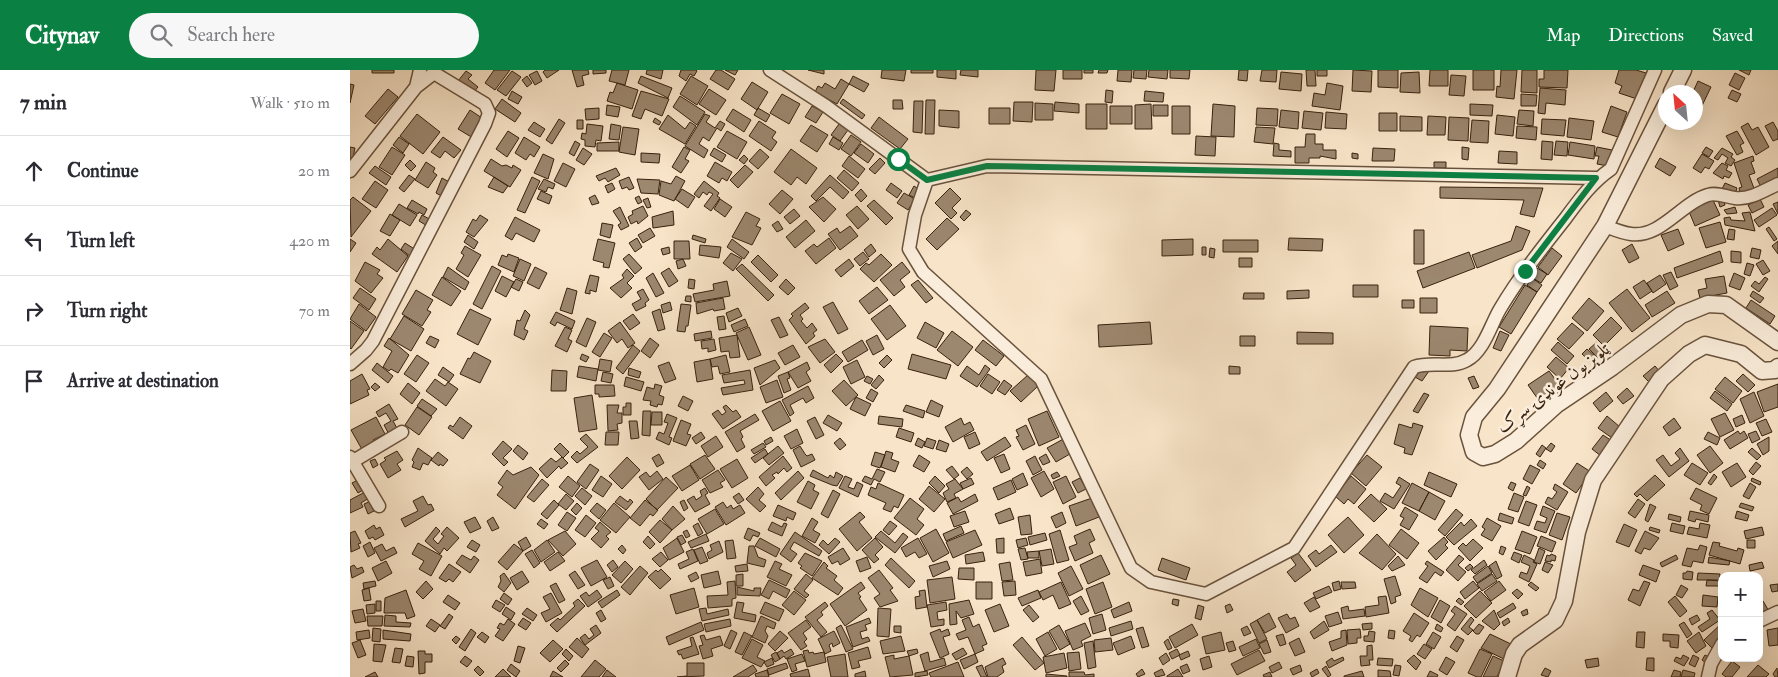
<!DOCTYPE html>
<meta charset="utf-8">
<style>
body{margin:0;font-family:"IM FELL Double Pica",Amiri,serif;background:#f7f7f7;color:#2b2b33}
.controls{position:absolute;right:15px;bottom:15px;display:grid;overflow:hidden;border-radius:10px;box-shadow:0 5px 20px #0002}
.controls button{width:45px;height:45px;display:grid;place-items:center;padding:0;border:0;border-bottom:1px solid #e1e1e2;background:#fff;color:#2b2b33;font:25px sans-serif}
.compass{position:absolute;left:1308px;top:15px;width:45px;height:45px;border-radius:50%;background:#fff;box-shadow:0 5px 20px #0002;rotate:333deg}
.stop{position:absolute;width:15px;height:15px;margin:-11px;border:4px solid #0b8043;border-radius:50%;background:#fff}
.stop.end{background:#0b8043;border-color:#fff;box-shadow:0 1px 5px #0008}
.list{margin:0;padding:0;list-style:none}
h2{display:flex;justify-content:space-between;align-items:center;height:65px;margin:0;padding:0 20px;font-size:21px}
h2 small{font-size:16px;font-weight:400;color:#7c7c81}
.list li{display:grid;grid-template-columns:32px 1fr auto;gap:15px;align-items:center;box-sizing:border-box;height:70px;padding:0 20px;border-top:1px solid #e1e1e2}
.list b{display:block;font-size:19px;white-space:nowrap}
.list em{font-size:16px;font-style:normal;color:#7c7c81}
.icon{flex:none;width:28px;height:28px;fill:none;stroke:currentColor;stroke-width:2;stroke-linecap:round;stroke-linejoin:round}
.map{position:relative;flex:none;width:1428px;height:607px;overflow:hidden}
header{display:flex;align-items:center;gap:30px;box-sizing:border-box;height:70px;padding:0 25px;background:#0b8043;color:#fff}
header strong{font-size:24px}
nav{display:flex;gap:28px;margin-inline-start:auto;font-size:18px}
.search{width:350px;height:45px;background:#f7f7f7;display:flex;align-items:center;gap:12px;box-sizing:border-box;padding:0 18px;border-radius:28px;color:#7c7c81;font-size:19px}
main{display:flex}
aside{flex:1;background:#fff}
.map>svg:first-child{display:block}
.building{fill:#9c876f;stroke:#39220e}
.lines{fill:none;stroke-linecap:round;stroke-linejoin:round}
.minor-casing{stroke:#69523c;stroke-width:15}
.tertiary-casing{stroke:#69523c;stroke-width:19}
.minor{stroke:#faeddb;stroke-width:12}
.tertiary{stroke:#faeddb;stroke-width:16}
.route{stroke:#0b8043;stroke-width:6}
.labels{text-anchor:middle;stroke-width:5;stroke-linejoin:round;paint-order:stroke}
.street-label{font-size:19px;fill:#39220e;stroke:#faeddb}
</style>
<header>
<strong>Citynav</strong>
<div class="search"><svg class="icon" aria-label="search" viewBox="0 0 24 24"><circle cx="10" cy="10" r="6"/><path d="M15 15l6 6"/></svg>Search here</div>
<nav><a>Map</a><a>Directions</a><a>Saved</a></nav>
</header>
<main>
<aside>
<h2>7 min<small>Walk · 510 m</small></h2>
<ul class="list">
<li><svg class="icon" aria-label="ahead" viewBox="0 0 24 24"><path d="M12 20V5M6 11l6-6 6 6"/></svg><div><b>Continue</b></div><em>20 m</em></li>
<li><svg class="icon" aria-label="left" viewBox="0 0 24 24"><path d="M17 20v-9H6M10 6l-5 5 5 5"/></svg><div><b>Turn left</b></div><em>420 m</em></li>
<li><svg class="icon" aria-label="right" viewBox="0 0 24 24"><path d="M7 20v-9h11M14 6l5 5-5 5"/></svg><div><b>Turn right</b></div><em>70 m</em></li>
<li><svg class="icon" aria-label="arrive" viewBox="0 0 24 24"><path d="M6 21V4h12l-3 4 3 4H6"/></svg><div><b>Arrive at destination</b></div></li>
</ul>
</aside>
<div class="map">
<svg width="1428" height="607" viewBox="0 0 1428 607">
<rect width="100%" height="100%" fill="#f8e4c8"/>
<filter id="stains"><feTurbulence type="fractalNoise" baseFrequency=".004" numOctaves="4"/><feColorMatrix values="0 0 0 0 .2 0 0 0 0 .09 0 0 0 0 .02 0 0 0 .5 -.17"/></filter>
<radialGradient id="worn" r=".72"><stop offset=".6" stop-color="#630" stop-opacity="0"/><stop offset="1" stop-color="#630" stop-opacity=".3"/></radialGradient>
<path class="building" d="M22 0H44V3H22Z
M144 0H160L145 20 135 13Z
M195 0H209L197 8 193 2Z
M222 0H238L239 4 232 6 234 15 227 17Z
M243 0H256V3L243 4Z
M262 0H279L275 15 259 11Z
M297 0H313L311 9 296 4Z
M331 0H346L347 1 344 6 340 4 336 11 329 6Z
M366 0H371L385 9 378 20 360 9Z
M375 0H388L385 5Z
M458 0H474V4Z
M532 0H556L554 11 531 8Z
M561 0H583V3H561Z
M587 0H606V9L587 7Z
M611 0H628V7L610 5Z
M686 0H706L704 21 685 20Z
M713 0H732V9H713Z
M734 0H743V3H734Z
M749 0H758L757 3H748Z
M768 0H782L781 12 767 11Z
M784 0H797L796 9 783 8Z
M799 0H818L817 9 798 7Z
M820 0H840L839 9 820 8Z
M889 0H898L897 11 888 10Z
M912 0H927L926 12 910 11Z
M956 0H965L966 16H957Z
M967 0H977V6H967Z
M1003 0 1022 1 1021 22 1002 21Z
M1028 0H1048V18L1028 17Z
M1080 0H1098V16H1079Z
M1123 0H1144V20H1123Z
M1151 0H1167L1164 29 1146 27 1147 16 1150 17Z
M1172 0H1187V23L1171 22Z
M1194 0H1218L1217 18 1189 17V9H1194Z
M1269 0H1286L1296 3 1287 29 1269 23 1272 16 1265 13Z
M1389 0H1401L1399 5Z
M116 1 122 5 118 9 128 17 123 23 108 11Z
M162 1 171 7 156 26 147 20Z
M187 1 192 11 185 15 179 5Z
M931 2 952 4 951 21 929 19Z
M1069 2 1070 23 1050 22 1051 3Z
M1385 3 1395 8 1389 20 1379 15Z
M1101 5 1116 6 1114 26 1099 25Z
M177 6 182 13 177 17 172 10Z
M291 6 322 18 318 28 288 13Z
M341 6 358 16 347 35 330 24Z
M503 6 519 14 514 22 499 14Z
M491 9 499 14 487 34 465 22 468 16 472 18 475 13 485 19Z
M1348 11 1361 17 1349 42 1346 41V22H1343Z
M402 12 418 22 407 40 391 29Z
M267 13 288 20 282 39 257 31 260 22 263 23Z
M977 13 993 16 990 40 962 36 964 23 975 25Z
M0 14 4 15 0 33Z
M1190 18 1216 20 1215 35 1196 33 1195 44 1188 43Z
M38 19 48 27 25 54 15 46Z
M359 19 376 30 366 45 349 34Z
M756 20 763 21 762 33 755 32Z
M1382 20 1391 24 1387 32 1378 28Z
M162 21 172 27 168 34 158 29Z
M291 21 319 29 312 46 295 39 291 49 282 46Z
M795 21 814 23 813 32 794 31Z
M432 24 450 34 439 54 420 43Z
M1171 24 1187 25 1186 36H1171Z
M330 26 355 42 347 55 323 37Z
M152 29 171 43 165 52 145 39Z
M493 29 515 45 512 49 490 33Z
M543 30H552L553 39H543Z
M576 30H585L584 64H575Z
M564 31H573L572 63 563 62Z
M664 32H683L682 52 663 51Z
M705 32 729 34V43L704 41Z
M685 33 703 34V50H685Z
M736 34H757V59H736Z
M801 34 802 59H785V35Z
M863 34 885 36 884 67 861 66Z
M1120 34 1143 35 1142 46 1120 45Z
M257 35 270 37 268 47 256 45Z
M803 35H818V46H803Z
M462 36 473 42 466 53 455 47Z
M760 36H782V54H760Z
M822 36H840V64H822Z
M1261 36 1277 42 1268 67 1252 62Z
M249 38V49L236 50 235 39Z
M408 38 420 45 416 52 404 45Z
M639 38H660V54H639Z
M907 38 928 39 927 56 906 55Z
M383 39 401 50 394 62 376 50Z
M120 40 132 48 127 55 130 57 123 68 108 59Z
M589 40 609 41V58L589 56Z
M931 40 949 42 948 59 929 57Z
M1169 40 1184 41 1183 56 1167 54Z
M954 41 973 43 971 60 952 58Z
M976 42 997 44 996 59 975 58Z
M1029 43H1047V61H1029Z
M67 44 90 62 73 84 50 66Z
M355 44 360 46 356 52 365 58 370 51 375 54 371 61 367 58 359 71 353 67 349 74 358 80 354 88 335 76Z
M318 45 335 59 340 52 346 56 335 74 309 59Z
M1147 45 1165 47 1163 66 1145 64Z
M1050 46 1072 47V61H1050Z
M1078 46 1096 47 1095 65H1077Z
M529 47 558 69 550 79 521 58Z
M1099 47 1119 48 1118 71 1098 70Z
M305 48 311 52 309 55 303 52Z
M1219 48 1244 51 1241 70 1217 67Z
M209 49 215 53 202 74 196 70Z
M1192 49 1216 50 1214 66 1191 64Z
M227 50H233V59H227Z
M1122 50 1139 51 1138 73 1120 72Z
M409 51 426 62 422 68 427 72 421 81 399 66Z
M184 52 195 59 190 67 178 60Z
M1423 52 1428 61V69L1423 71 1415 56Z
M1398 53 1402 60 1408 57 1419 77 1406 85 1391 57Z
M237 54 253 56 251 71 246 70 245 77 235 76V70L231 69 232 63 236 64Z
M261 54 271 56 269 70 259 69Z
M489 54 498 60 490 71 481 65Z
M461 55 478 65 467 82 450 71Z
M1167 56 1187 57 1186 70 1166 68Z
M273 57 289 59 285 85 269 82Z
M906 57 925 58 923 74 904 72Z
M158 61 169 68 157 87 146 79Z
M377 61 397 72 387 89 367 77Z
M1387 61 1394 73 1390 75 1393 82 1387 85 1376 66Z
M956 64H965V74H973V80H986V89L970 86V88H959V93H945V77H955Z
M501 65 511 72 501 86 491 79Z
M846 66 866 67 865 86 845 85Z
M49 67 59 74 53 83 43 75Z
M93 67 111 80 104 88 95 81 90 88 81 82Z
M174 67 190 77 184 87 180 84 176 90 165 83Z
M483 67 493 73 489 80 479 74Z
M225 71 230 74 224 86 219 83Z
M1192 71 1203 72 1202 90 1191 89Z
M1206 71 1218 72 1217 86 1204 85Z
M269 72V81H247V73Z
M1220 72 1245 76 1244 89 1218 85Z
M924 73 929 74V80L941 81V87L923 86Z
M511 74 524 84 518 93 504 83Z
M0 77 5 78 2 92 0 91Z
M42 77 55 85 42 105 29 97Z
M334 77 340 80 335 89 339 91 331 103 322 97Z
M1112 77 1119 78 1118 90 1112 89Z
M1247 77 1262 80 1258 96 1247 94 1249 86H1245Z
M1356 77 1363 81 1359 87 1352 83Z
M233 78 242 84 234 95 226 90Z
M364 78 376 85 372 92 360 85Z
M1023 78 1045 79 1044 91H1022Z
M1372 78 1383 84 1381 87 1385 90 1381 96 1375 93 1378 88 1372 84 1368 90 1364 88Z
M410 79 419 87 408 99 399 91Z
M441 79 467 98 456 114 447 107 441 115 424 102Z
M1149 81 1167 82V94L1148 93Z
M291 83 310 84 309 93 291 92Z
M1002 83 1008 84V89L1002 88Z
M193 84 204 89 198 109 184 103Z
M1352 84 1364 91 1359 99 1355 97 1351 103 1343 98Z
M394 85 398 89 394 94 389 90Z
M499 86 515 99 508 108 492 96Z
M1403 86 1404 91 1401 92 1405 103 1399 105 1405 121 1391 126 1389 118 1392 117 1384 93Z
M530 88 535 93 525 104 519 99Z
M1310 88 1326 97 1320 106 1305 97Z
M141 89 152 96 156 95 162 98 163 95 171 100 160 117 134 101Z
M60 90 66 96 61 101 55 95Z
M76 92 85 98 83 102 87 105 78 118 65 110Z
M365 92 382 102 377 111 372 108 369 113 357 106Z
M1084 92H1096V98H1084Z
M213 93 225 99 216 117 204 111Z
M1372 93 1378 96 1376 100 1382 103 1379 108 1374 106 1373 109 1363 103Z
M395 95 403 102 388 118 380 110Z
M25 96 41 107 36 115 19 103Z
M266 98 270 105 258 112 255 108 249 111 246 106Z
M1428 98V112L1411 117 1407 109Z
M494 100 509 113 502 121 487 108Z
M59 105 65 109 54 122 49 118Z
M480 105 499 122 493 129 480 117 466 131 461 126Z
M326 106 335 111 324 131 309 125 311 111 321 114Z
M144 107 158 116 153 123 138 117Z
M182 107 190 111 175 143 167 140Z
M279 107 284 118 279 120 277 117 272 119 269 111Z
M92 108 103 114 95 128 86 123Z
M194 109 205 114 203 119 198 117 196 122 188 119Z
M287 109 310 110 308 124 291 123Z
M25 111 38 120 26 138 12 129Z
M354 111 369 123 367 126 370 128 361 141 354 136 363 124 359 122 357 125 353 122 349 128 344 124Z
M262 113 265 119 258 123 255 116Z
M541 113 552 121 547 128 536 120Z
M1375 113 1387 118 1385 124 1372 119Z
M564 116 570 120 565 128 559 125Z
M1090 117 1193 118 1184 147 1170 144 1174 130 1090 128Z
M600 118 611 129 602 138 607 143 601 149 585 133Z
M332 119 345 127 338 138 325 129Z
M511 119 517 126 511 132 505 125Z
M432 120 443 129 430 144 419 134Z
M191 121 202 126 199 134 187 129Z
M554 123 565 129 558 140 547 133Z
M245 125 249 133 242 135 239 128Z
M289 126 292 132 288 134 285 128Z
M3 127 21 141 1 167 0 130Z
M473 127 486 139 474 152 459 137Z
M298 128 301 137 297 138 293 130Z
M1362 128 1370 145 1345 156 1338 139Z
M1373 128 1375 135 1370 137 1368 130Z
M370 129 382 137 375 147 364 139Z
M1410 129 1414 137 1402 143 1398 135Z
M62 130 77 139 74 145 69 142 68 144 57 138Z
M524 130 543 148 536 155 517 136Z
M1428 132V144L1423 134Z
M49 134 67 145 60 156 42 145Z
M293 136 298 146 288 154 287 151 281 154 278 147 283 144 282 141Z
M507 136 519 149 508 159 496 145Z
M270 137 279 156 271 160 268 155 271 153 263 141Z
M1385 137 1387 143 1377 144 1374 140Z
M1422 138 1427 145 1409 157 1404 150Z
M444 139 450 146 440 154 434 147Z
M616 140 621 144 614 151 610 147Z
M323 141 324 155 303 158 302 147Z
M396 142 410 149 406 156 411 158 402 175 382 167Z
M1400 142 1405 161 1375 155 1374 148 1380 147 1381 150 1395 151 1392 143Z
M40 144 50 150 40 166 30 161Z
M72 145 83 151 79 157 69 151Z
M130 145 138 150 124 167 116 162 123 149 126 151Z
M165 147 190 160 184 172 166 163 162 170 155 166Z
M597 148 609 159 587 180 576 169Z
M456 150 465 161 445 178 436 167Z
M428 151 433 159 427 162 422 155Z
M1370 152 1376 172 1356 178 1349 158Z
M252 153 263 155 260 168 250 165Z
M500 156 508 166 490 180 478 164 487 158 490 163Z
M1166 156 1180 161 1172 180 1127 198 1122 185 1161 171Z
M1419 157 1427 169 1424 171 1416 159Z
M300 158 305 166 293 173 288 165Z
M1328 159 1334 174 1318 181 1311 165Z
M1379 159 1385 160 1384 170 1377 169Z
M1064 160H1074V194H1064Z
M118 165 128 172 124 179 114 172Z
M343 165 356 169 355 173 342 169Z
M287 168 292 177 285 182 279 173Z
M479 168 486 178 466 194 455 181 464 174 467 177Z
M939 168 973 169 972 181 938 180Z
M0 169 6 173 0 182Z
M38 169 58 186 47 202 22 184 27 177 30 180Z
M248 169 265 173 259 198 253 197 254 193 243 190Z
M382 169 399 182 394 189 377 177Z
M843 169V185L812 186V170Z
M873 170H908V182H873Z
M324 171H339L340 189H324Z
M1428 171V184L1422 176Z
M55 173 66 180 61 187 51 179Z
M521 174 526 181 519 187 514 180Z
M1282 174 1289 188 1279 193 1272 180Z
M350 175 371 177 369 188 349 185Z
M115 176 131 185 118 207 106 199 114 185 111 183Z
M319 177 320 183 313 185 311 179Z
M852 177H856V185H852Z
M860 178 865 179 864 188 859 187Z
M1202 178 1212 186 1198 205 1188 197Z
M1402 178 1411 180 1409 189 1400 187Z
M1370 181 1373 192 1327 208 1324 198Z
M1381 181 1391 182V193L1381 192Z
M513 182 519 189 510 196 504 189Z
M1119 182 1125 198 1073 218 1067 201Z
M381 183 392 189 383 201 373 193Z
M158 184 169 188 164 202 148 195 152 185 157 187Z
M279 184 292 198 285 204 273 189Z
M531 184 542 195 524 212 510 199 516 193 519 195Z
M408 185 428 205 421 212 401 192Z
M889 188H902V197H889Z
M170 189 181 194 174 211 163 206Z
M333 189 336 196 328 199 326 191Z
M499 189 504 196 491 207 485 200Z
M1413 190 1420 201 1413 205 1406 194Z
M15 192 30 200 27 204 33 208 21 223 5 211Z
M552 192 560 202 550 210 555 217 544 226 530 210Z
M1397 193 1404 195 1400 206 1394 204Z
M392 194 424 225 418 231 386 199Z
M142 196 151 201 132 239 123 234Z
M98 197 119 212 115 220 93 207Z
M185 197 197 203 189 219 177 213Z
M319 198 328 211 319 217 311 203Z
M1187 198 1197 204 1191 213 1181 207Z
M277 199 284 206 277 213 282 218 271 228 260 218 274 208 272 205Z
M1321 202 1328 216 1320 220 1313 205Z
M303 203 314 223 306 227 296 208Z
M1384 203 1395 208 1390 220 1379 216Z
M240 205 249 207 246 222 240 220V224L235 223Z
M1310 205 1316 214 1303 223 1297 213Z
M152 206 164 212 156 227 145 221Z
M1374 206 1377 223 1350 228 1348 220 1357 218 1355 209Z
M92 207 111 221 101 236 82 225Z
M1415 207 1418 209 1409 222 1401 216 1405 211 1409 214Z
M1182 208 1192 215 1187 222 1177 215Z
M166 209 173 212 169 221 161 217Z
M339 209 345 210 344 219 338 218Z
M436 209 445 218 438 225 429 217Z
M568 210 583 228 576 233 561 215Z
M1294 210 1302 221 1290 229 1283 217Z
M377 211 380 226 345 232 343 224 364 220 363 214Z
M1003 215H1028V227H1003Z
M1175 215 1187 222 1161 264 1149 257Z
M527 217 538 230 519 244 509 231Z
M10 218 26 229 19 240 3 228Z
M217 218 227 221 222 244 210 240Z
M293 219 299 230 295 233 296 236 286 241 282 234 291 229 287 222Z
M1277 219 1300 248 1282 262 1259 233Z
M66 220 83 230 77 240 81 242 72 256 52 244Z
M959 220V228L937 229V221Z
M1317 221 1325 233 1302 247 1295 235Z
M1403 221 1414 228 1410 233 1400 226Z
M894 223H914V229H893Z
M336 226H341V232L335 231Z
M373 228 375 239 364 241 363 239 347 244 346 233Z
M1070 228H1087V243H1070Z
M1239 228 1254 241 1237 261 1222 248Z
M1052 230H1064V238H1052Z
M1401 230 1425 246 1420 254 1396 238Z
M320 232 322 240 313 243 311 235Z
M483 232 498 259 488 264 473 237Z
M455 233 459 238 450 245 453 249 451 251 457 258 462 253 467 260 463 263 465 266 456 274 439 250 443 246 441 244Z
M9 234 26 247 16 261 0 249Z
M331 234 341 235 338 256H336L335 262 327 261Z
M540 235 556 256 537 270 521 249Z
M388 238 392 246 379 252 376 243Z
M120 239 141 249 128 275 107 264Z
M310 239 315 259 308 261 302 242Z
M175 240 180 245 174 259 178 261 174 270 164 265 167 250 170 251Z
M206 242 225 251 222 259 207 252 205 256 200 253Z
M283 244 290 253 280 260 273 251Z
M54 246 74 259 61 281 40 269Z
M374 246 376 259 369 260 367 247Z
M429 247 438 265 430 268 421 250Z
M1261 247 1272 258 1254 276 1243 265Z
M237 248 246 252 236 277 226 272Z
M395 249 398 256 384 262 381 255Z
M0 251 14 261 1 279 0 278Z
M270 252 285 273 278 278 272 269 267 273 258 261Z
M575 252 594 263 586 278 567 268Z
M800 252 802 274 749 277 748 255Z
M1222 253 1234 263 1219 279 1207 269Z
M1080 256 1118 258 1117 281 1100 280V286L1079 285Z
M215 257 222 260 218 269 222 271 217 282 205 276Z
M399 257 411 285 398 290 386 263Z
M361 261 362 268 345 271 344 264Z
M602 261 623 277 608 296 587 280Z
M1150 261 1159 265 1151 281 1143 278Z
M947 262 983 263V274H947Z
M254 263 262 268 250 287 242 282Z
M387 265 390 287 380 288 379 281 371 282 369 268Z
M527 265 534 279 523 285 516 271Z
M80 266 89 270 85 278 76 273Z
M890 266H905V276H890Z
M39 268 59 285 48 303 41 299 39 301 33 297 42 281 34 276Z
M300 268 309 275 300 288 291 281Z
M364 269 366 280 358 282V278L352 279 351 271Z
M475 269 485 282 470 293 458 277Z
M512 270 518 280 498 292 492 282Z
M633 270 654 286 646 296 625 280Z
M1208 272 1224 286 1217 294 1201 280Z
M1247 272 1257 284 1250 290 1239 279Z
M283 275 290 281 273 304 266 298Z
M443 275 450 287 435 295 428 283Z
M1237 279 1246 287 1241 292 1232 284Z
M124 282 141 291 130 313 110 304 118 288 120 289Z
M232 284 239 287 236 292 230 289Z
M486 284 493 291 481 303 474 295Z
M562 284 601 295 596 309 558 299Z
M67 285 79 293 66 312 54 304Z
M376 285 380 302 370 304 368 296 362 297 360 289Z
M537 285 542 290 534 298 529 293Z
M1206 287 1219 298 1210 309 1197 297Z
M250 289 262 291 260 302 248 300Z
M360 289 363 309 347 312 344 292Z
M425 290 430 298 410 315 404 298Z
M507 290 515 307 501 314 493 297Z
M319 292 326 309 315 313 308 296Z
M457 292 460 299 456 302 461 311 448 318 438 302Z
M27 293 43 306 38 313 22 300Z
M635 295 640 299 627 317 610 306 617 296 629 305Z
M229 296 248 299 246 311 227 307Z
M879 296 890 297V304H879Z
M1072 296 1079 301 1072 311 1065 307Z
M1305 296 1311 303 1300 313 1293 306Z
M93 297 104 305 99 312 88 305Z
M279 298 291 302 289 308 278 305Z
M202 300 217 301 216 321H201Z
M400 300 403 320 373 325 371 318 395 314 394 310 374 313 372 305Z
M1199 301 1211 317 1190 332 1178 315Z
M253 302 263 304 261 313 251 311Z
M438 302 440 308 437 309 441 320 434 323 428 306Z
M12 304 20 319 17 320 19 325 0 334V311Z
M638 304 650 312 642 324 630 316Z
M1393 304 1405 315 1398 322 1386 311Z
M529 305 534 310 526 319 521 315Z
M678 305 688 316 671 332 660 321Z
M517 306 523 309 520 314 514 311Z
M1124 306 1129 317 1123 319 1118 308Z
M276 307 294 312 291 321 274 316Z
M1375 307 1392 321 1383 333 1365 319Z
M85 309 95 316 98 312 108 319 96 336 76 321Z
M427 310 433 327 416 333 410 317Z
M494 310 508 325 496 336 482 321Z
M654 310 662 316 655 325 647 320Z
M25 313 30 317 25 321 21 317Z
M58 313 70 323 62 334 50 324Z
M305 314 312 316 309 325 314 327 312 335 308 334 307 337 300 335 301 331 293 330 297 317 304 319Z
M1428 314V337L1414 342 1407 322Z
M245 315H264L265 326 249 327V324H245Z
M458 316 464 328 456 333 453 328 440 335 444 343 440 346 432 330Z
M1277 318 1284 326 1273 334 1267 327Z
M521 319 528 323 523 332 516 328Z
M1365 321 1382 334 1377 341 1360 328Z
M1256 322 1263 331 1250 342 1243 333Z
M1404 322 1414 346 1400 353 1390 329Z
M1074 323 1079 325 1068 343 1063 341Z
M242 325 247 359 229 362 224 328Z
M333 326 343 331 338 341 328 336Z
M506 327 521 334 515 346 500 339Z
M72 329 87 339 81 346 67 336Z
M581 330 593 336 589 347 576 342Z
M430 331 441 351 423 361 412 341Z
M276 333H281V345H273V337H276Z
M39 334 48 349 43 351 48 360 41 368 34 355 41 351 36 343 29 347 26 342Z
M257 335H269L267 343H272V353L267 354 268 360 258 361Z
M376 335 383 342 386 340 391 347 373 359 362 344 368 340 372 345 376 342 373 337Z
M556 335 575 341 573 348 553 341Z
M67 337 82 347 69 365 55 355Z
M293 341H301L300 366 292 365Z
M697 341 709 367 689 376 678 349Z
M302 342H312V355H301Z
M1375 343 1384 360 1370 367 1361 349Z
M317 344 327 348 319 367 322 368 319 375 306 369 309 362 314 364 318 353 314 352Z
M405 344 409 350 390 361 393 367 391 369 395 377 387 382 375 362Z
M478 345 492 353 487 361 473 353Z
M1392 345 1395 353 1386 357 1383 349Z
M529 346 553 349 552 357 528 354Z
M1257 346 1270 357 1262 368 1248 358Z
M26 347 35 364 23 370 27 376 14 383 1 360Z
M110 347 122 356 113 369 98 358 100 355 103 357Z
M465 347 474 365 466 369 457 351Z
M611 348 614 355 620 352 624 360 603 372 595 357Z
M1324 348 1331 358 1319 366 1313 357Z
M1416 349 1422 362 1412 366 1406 353Z
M331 350 341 354 337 364 341 365 336 376 323 371Z
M279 351H287L289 368 281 369Z
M1063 353 1073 356 1062 385 1054 383 1055 378 1044 374 1049 354 1062 358Z
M676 355 685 374 673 380 666 367 669 366 666 360Z
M549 358 564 363 561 372 546 367Z
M447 359 453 373 441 379 434 366Z
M1388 361 1390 364 1394 361 1398 368 1380 379 1374 370Z
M1406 361 1410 369 1402 373 1398 364Z
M256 362H269L268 375H255Z
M351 362 355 368 346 374 342 368Z
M625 362 630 374 619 379 614 367Z
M1358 362 1370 368 1367 375 1354 369Z
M236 364 248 377 227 393 221 387 227 381 230 384 238 377 230 369Z
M1253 365 1262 371 1251 386 1242 379Z
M366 366 373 377 358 387 351 376Z
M421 367 423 371 416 375 414 371Z
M655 367 661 376 637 391 631 382Z
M717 367 725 381 706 392 697 378Z
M1419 367V381L1413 385 1407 374Z
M490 368 496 375 490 380 484 373Z
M568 368 575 372 572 378 565 375Z
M577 368 586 371 583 379 574 376Z
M589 370 599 374 596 382 586 379Z
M153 371 162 379 153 388 158 392 154 396 142 384Z
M210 373 219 382 213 388 204 379Z
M413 373 416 377 404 384 401 380Z
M1201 373 1205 376 1201 382 1196 379Z
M168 375 178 383 173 390 163 381Z
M1192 375 1196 378 1190 387 1186 384Z
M428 376 434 383 419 395 413 388Z
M450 376 455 384 457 386 462 384 465 390 451 397 443 380Z
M1360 376 1373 393 1360 403 1347 385Z
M68 378 82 388 78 395 73 393 70 400 62 397 64 392 62 390Z
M1330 378 1339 391 1319 407 1306 390 1313 385 1321 396 1330 389 1325 383Z
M1402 378 1411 386 1407 390 1398 382Z
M415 379 418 384 405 393 401 388Z
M47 381 53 390 47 394 51 400 38 408 30 394 36 390 34 388Z
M536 381 543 383 541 389 549 392 545 402 531 397Z
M88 382 98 390 93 396 90 394 89 396 81 390Z
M525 382 535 385 530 398 521 395Z
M309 384 314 393 307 397 302 388Z
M654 384 660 399 651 403 644 388Z
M696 384 700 392 693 395 689 388Z
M355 385 365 399 350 409 340 394Z
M569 385 580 392 574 402 563 396Z
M1017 385 1032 397 1016 416 1001 403Z
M433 386 442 398 437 402 434 398 428 404 427 402 422 405 425 408 416 416 409 407Z
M685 386 692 400 683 405 676 391Z
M212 387 218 393 211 399 209 396 197 408 189 399 201 388 206 392Z
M277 387 290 400 272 419 259 406Z
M25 389 28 395 23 398 20 391Z
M387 389 398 408 382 418 370 399Z
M1190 390 1196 394 1193 399 1187 395Z
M1406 392 1411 396 1403 405 1399 401Z
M1227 393 1241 402 1226 423 1213 414Z
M1342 393 1358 403 1350 415 1334 405Z
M1387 393 1396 407 1381 417 1372 402Z
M240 394 249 400 236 419 227 412Z
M340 395 349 410 332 421 322 406Z
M1180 395 1190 400 1182 414 1173 409Z
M602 396 609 405 604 409 596 400Z
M181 397 189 405 165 439 147 425 153 417 148 413 157 400 163 405Z
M617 397 623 404 617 409 611 402Z
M527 399 535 402 530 412 524 409 521 415 512 411 515 406 522 409Z
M368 400 375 410 370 413 373 417 360 423 352 410Z
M463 400 478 408 480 405 484 408 486 402 493 406 487 416 482 415 460 406Z
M307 401 313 409 299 420 289 407 296 402 300 407Z
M448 401 454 408 431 430 425 423Z
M694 401 704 419 691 427 681 408Z
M707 402 710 406 703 409 701 405Z
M1079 402 1107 414 1101 427 1074 415Z
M673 403 678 415 667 420 662 409Z
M1364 404 1367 407 1361 415 1358 413Z
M1305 405 1315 415 1297 431 1290 424 1287 427 1284 424Z
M218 406 230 416 222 427 209 417Z
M251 406 262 414 253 427 242 420Z
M495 406 502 409 498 417 504 419 507 412 513 415 508 427 489 418Z
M585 406 595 416 589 423 579 413Z
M716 406 726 427 713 434 703 412Z
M1001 406 1016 419 1004 434 998 429 994 434 985 426Z
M316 407 328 418 307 440 296 429Z
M1049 407 1060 414 1044 439 1030 431 1035 423 1043 428 1051 416 1046 413Z
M621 408 624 414 613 419 610 413Z
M730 408 736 419 728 423 722 412Z
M1402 408 1411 412 1410 415 1401 411Z
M192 409 199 415 184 432 177 427Z
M605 409 613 419 604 424 606 428 597 432 593 423 599 419 596 414Z
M8 410 13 420 8 423 2 413Z
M661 410 666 422 648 430 643 418Z
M458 411 465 415 463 420 469 423 461 439 447 432Z
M1161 412 1166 414 1163 421 1158 418Z
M528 413 554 425 548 438 544 436 541 442 533 439 536 433 518 425 521 417 526 419Z
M1062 413 1079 422 1069 441 1052 433Z
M1400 413 1406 417 1399 429 1393 426Z
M1205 414 1218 422 1207 440 1195 433 1198 427 1202 429 1207 422 1203 419Z
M579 416 595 429 584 442 569 429Z
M1177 416 1180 418 1176 426 1173 425Z
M408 417 414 424 409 430 416 436 410 442 396 429Z
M232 418 242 426 235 435 225 426Z
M355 418 358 423 355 425 360 434 345 442 337 430 344 426 346 430 352 426 350 421Z
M1346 418 1367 428 1359 444 1350 440 1352 435 1340 429Z
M483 420 490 424 478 448 471 444Z
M15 422 19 428 11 433 13 437 0 443V430Z
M1079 422 1095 431 1085 450 1069 441Z
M389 423 394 430 388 434 383 427Z
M1164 423 1174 427 1168 442 1158 439Z
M216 424 224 431 216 440 208 434Z
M625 424 628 431 603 444 597 433 608 427 611 432Z
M1021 424 1037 439 1024 452 1008 437Z
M73 426 78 435 81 434 84 440 55 457 51 449 68 441 63 431Z
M270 426 278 432 280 429 283 432 276 440 265 432Z
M560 428 574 439 567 449 574 455 566 465 544 448Z
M742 428 749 447 726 456 719 436Z
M1288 429 1295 434 1285 448 1278 443Z
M204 430 209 435 197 449 191 444Z
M295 430 308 440 303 446 300 444 290 456 280 448Z
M334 430 338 438 334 441 330 432Z
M1176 431 1187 435 1179 456 1168 452Z
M19 432 24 441 18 444 14 434Z
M373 432 377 438 381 435 383 439 390 435 395 443 376 455 365 437Z
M227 433 232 438 226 445 221 440Z
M247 433 256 440 249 449 240 441Z
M264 433 280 447 266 463 250 450Z
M1391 433 1404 437 1402 441 1389 437Z
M1300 434 1306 437 1298 452 1295 450Z
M428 435 446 443 443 450 437 447 436 451 423 446Z
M323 436 335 449 322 460 312 449Z
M1193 436 1205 441 1196 463 1184 459 1187 451 1195 453 1197 448 1190 445Z
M1055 437 1068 445 1059 460 1050 455 1054 448 1050 446Z
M660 438 664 449 649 454 645 444Z
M365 439 374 454 357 464 348 449Z
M1106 439 1113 445 1095 466 1088 460Z
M615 441 619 452 604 457 600 446Z
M1340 441 1359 445 1358 452 1346 449 1345 452 1338 450Z
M1387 441 1399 445 1397 451 1385 448Z
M217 442 226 448 217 461 208 455Z
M510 442 515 447 509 452 522 468 507 481 489 459Z
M712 442 716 453 706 458 701 447Z
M1150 443 1164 448 1162 454 1148 450Z
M1207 443 1220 447 1212 470 1199 465Z
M1319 444 1331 447 1330 452 1318 449Z
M236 445 246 453 235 467 225 460Z
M680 445 682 464 671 465 668 447Z
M125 447 131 458 120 463 114 452Z
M143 447 149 458 142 461 137 451Z
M998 447 1014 465 994 483 978 465Z
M462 448 468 452 463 460 470 464 465 473 452 466Z
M1137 448 1151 456 1142 471 1131 465 1135 459 1132 457Z
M191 449 198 454 194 459 187 454Z
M1121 449 1127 456 1104 475 1096 467 1111 452 1114 456Z
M310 450 322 460 310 473 299 462Z
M540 451 547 456 539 465 533 460Z
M250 452 261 462 256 466 259 469 251 478 241 469 249 461 245 458Z
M422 452 432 457 434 453 437 454 432 466 418 460Z
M348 453 353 463 348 466 343 456Z
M1322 453 1335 456 1333 464 1320 461Z
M1350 453 1360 455 1357 468 1337 464 1339 457 1349 459Z
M1274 454 1287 460 1279 477 1266 472Z
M24 455 26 459 30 457 34 465 25 470 23 467 19 469 15 461Z
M611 456 614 463 596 471 593 464Z
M86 457 90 461 83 469 88 474 94 466 91 464 97 457 109 468 97 481 94 478 90 484 75 471Z
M1300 457 1310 460 1309 463 1299 460Z
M1412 457 1414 465 1396 469 1394 461Z
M398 458 410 463 408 467 403 465 400 471 394 468Z
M586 459 599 483 583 492 570 468Z
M740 459 745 470 739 473 743 483 725 491 719 477 727 474 724 466Z
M1051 459 1069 473 1057 489 1039 475Z
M337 460 340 466 336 468 333 462Z
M625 460 632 475 603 488 596 472Z
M710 460 719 490 707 493 699 464Z
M5 461 11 473 8 474 10 478 1 482 0 463Z
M215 461 226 474 213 486 198 470Z
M531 461 545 473 553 463 558 467 545 483 525 467Z
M1172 461 1187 467 1180 484 1165 479Z
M1295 461 1309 468 1300 480 1294 478 1291 484 1285 481Z
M445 462 472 481 469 486 444 472 440 479 447 484 441 492 430 484Z
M695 463 697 470 680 475 678 467Z
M356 464 359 471 341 478 338 472Z
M1027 464 1046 484 1032 500 1009 483Z
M332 465 336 472 331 475 327 467Z
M298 466 305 474 300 479 293 472Z
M1191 466 1206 472 1202 482 1187 476Z
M176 467 181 476 173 481 168 472Z
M1094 467 1098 472 1095 475 1098 478 1086 490 1078 481Z
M327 468 334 482 319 490 313 478Z
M410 468 430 479 426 487 405 476Z
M485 468 490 472 479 484 469 475 473 470 478 475Z
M525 468 533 477 525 485 529 489 524 493 512 480Z
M568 468 577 484 569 488 565 482 556 487 551 478Z
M654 468V483H647L646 469Z
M676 468 678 475 668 478 666 470Z
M1123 469 1133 478 1120 491 1108 478 1113 473 1116 476Z
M122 470 130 475 126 482 117 477Z
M197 470 205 482 191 492 184 480Z
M383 470 386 488 377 489 375 471Z
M1397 470H1405V478H1397Z
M369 471 373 482 359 489 357 483 362 480 360 475Z
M20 472 25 483 18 487 13 476Z
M1363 472 1370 473 1369 476 1387 481 1388 478 1394 480 1390 494 1359 485Z
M68 473 92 486 81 506 69 499 74 491 62 484Z
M32 474 36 481 44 477 47 483 31 491 24 478Z
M164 474 173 481 157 500 148 492Z
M272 475 276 480 273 484 268 479Z
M981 475 987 482 966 497 958 486 966 480 969 484Z
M1350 475 1357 477 1353 493 1343 491 1341 497 1332 495 1337 478 1348 480Z
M399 476H404L408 487 416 490 414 497 397 493Z
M1151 476 1156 478 1153 485 1149 483Z
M352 477 358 491 350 494 344 480Z
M493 478 500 489 490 495 488 491 482 494 478 487Z
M675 478 678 489 671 490 668 479Z
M1189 478 1195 481 1190 494 1184 492Z
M343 479 348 491 330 499 328 494 339 489 336 482Z
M701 479 704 494 692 496 689 481Z
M182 480 190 493 184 498 175 484Z
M689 481V488H678L677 482Z
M208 482 215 491 200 501 194 492Z
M311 482 318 490 310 497 302 489Z
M633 482 635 491 616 494 615 485Z
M1164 482 1172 485 1169 493 1161 489Z
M455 483 472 491 462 506 450 498 452 496 448 493Z
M948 483 961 500 945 512 937 502 946 495 941 488Z
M1201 484 1206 486 1205 491 1201 490V492L1195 491 1197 485 1200 486Z
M112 485 121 490 124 486 129 490 120 503 106 493Z
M751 485 760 504 738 514 730 495Z
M1109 485 1114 489 1108 495 1116 502 1108 511 1096 500Z
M1174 485 1184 490 1183 492 1187 494 1179 512 1169 507 1171 502 1177 504 1180 496 1171 492Z
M1326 485 1328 489 1312 497 1310 493Z
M1048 486 1055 495 1042 501 1038 496Z
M517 487 521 498 510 502 506 491Z
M1359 487 1380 491 1379 495 1358 493Z
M541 488 565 511 559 518 535 495Z
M812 488 840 498 836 510 808 500Z
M690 489 692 503 676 506 673 492Z
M247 490 257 507 241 516 231 498Z
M263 490 268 497 262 502 257 495Z
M1134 490 1137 495 1125 504 1121 500Z
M36 491 42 503 28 511 22 498Z
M275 491 283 499 271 513 262 505Z
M425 491 432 494 429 499 442 505 436 516 417 507Z
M597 491 600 499 583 507 579 496Z
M1077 491 1094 502 1091 506 1085 502 1077 513 1069 508 1078 496 1075 494Z
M1146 491 1152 506 1147 509 1139 496Z
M474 492 478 496 476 498 487 506 484 510 493 518 488 525 462 508Z
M660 492 663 510 652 511 649 494Z
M1195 492 1203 495 1198 503 1192 500Z
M1412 492 1414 498 1400 501 1399 495Z
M99 494 111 502 103 512 99 509 96 512 89 508Z
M397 494 398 501 386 502 385 496Z
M1120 494 1123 497 1118 501 1115 498Z
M4 495 7 499 12 497 14 502 2 508 0 497Z
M1293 495 1310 501 1306 512 1289 505Z
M290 496 298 503 280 525 271 517Z
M721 496 733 519 719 526 708 503Z
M1138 496 1142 503 1127 513 1123 507Z
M609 498H624V510L608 509Z
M311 499 321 509 310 519 298 507 306 500 308 502Z
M529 500 543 518 540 520 548 531 530 537 524 528 530 524 518 508Z
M172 501 179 512 167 520 160 508Z
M225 501 235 515 228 519 219 505Z
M368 501 371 514 354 518 351 505Z
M1337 501 1343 502 1342 510 1333 509V503H1336Z
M346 502 349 508 341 512 338 506Z
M154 503 161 513 154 522 148 517 151 511 150 506Z
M1348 503 1370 504 1369 510H1347Z
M393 504V516H386V505Z
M456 504 463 510 454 521 459 525 456 528 444 519Z
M1142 504 1147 511 1132 521 1127 514Z
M1045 506 1051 525 1045 527 1046 532 1041 534 1034 509Z
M260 507 264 516 258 519 253 510Z
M602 507 605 529 580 533 577 510Z
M419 510 440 520 436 528 423 521 419 529 411 525Z
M1357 510 1372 511V516H1356Z
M25 511 26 516 14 519 13 513Z
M76 511 83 519 73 529 66 522Z
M385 511 386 528 382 529V536L358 538 357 526 378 525 377 512Z
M665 511 666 525 654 526 652 512Z
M989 511 991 519 984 521 982 513Z
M1123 511 1129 518 1115 529 1110 522Z
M1149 511 1156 520 1141 531 1134 522Z
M1294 511 1300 513 1290 536 1278 530 1283 519 1289 521Z
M511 512 515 518 508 523 511 527 509 528 517 540 495 556 480 534Z
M626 512H642V529H626Z
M711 512 721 534 709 539 703 525 693 530 689 522Z
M753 512 762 537 745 544 736 519Z
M991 512H1005L1006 518 992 519Z
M1181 512 1189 518 1186 521 1178 515Z
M206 513 215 530 209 533 200 516Z
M1428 514V521L1422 522 1420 515Z
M1331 515 1338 519 1332 528 1326 525Z
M979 516 982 522 966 529 963 523Z
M387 517 404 521V518H411L410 526 387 525Z
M19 518 21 530 14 531 12 520Z
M344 518 349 537 326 544 320 525Z
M1070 518 1088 528 1078 547 1061 535Z
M1167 519 1173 524 1168 529 1162 523Z
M56 520 65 546 57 549 55 543H34L35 528Z
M247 520 252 527 238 537 230 526 236 522 239 526Z
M267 520 270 525 252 538 248 532Z
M575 520 577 537 566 539 565 527 570 526 569 521Z
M688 520 691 528 672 536 668 528Z
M444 521 456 530 444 545 432 535Z
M1130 521 1142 533 1126 548 1114 536Z
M154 523 162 529 158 535 150 529Z
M201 523 212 543 196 552 191 543 200 539 193 527Z
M98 525 110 533 105 540 93 532Z
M1353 525 1368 527 1367 537 1352 536Z
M731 526 739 541 731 545 723 531Z
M1036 526 1039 543 1016 547 1015 537 1029 535 1028 527Z
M1325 526 1337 541 1330 547 1318 532Z
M964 527 970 537 960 542 954 533Z
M1109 528 1114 532 1111 535 1106 531Z
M228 529 235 536 207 562 200 555 208 548 210 550 225 536 223 533Z
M823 529 829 530 828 536 822 534Z
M146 530 155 535 150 542 142 537Z
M619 530 624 544 611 548 606 541 607 554 600 555 599 534Z
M1090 530 1100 536 1091 553 1081 547Z
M26 531H31V541H26Z
M1413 531 1420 543 1409 549V533Z
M387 532 394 533 392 542 406 545 405 552 384 548Z
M415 532 434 540 429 551 410 543Z
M475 532 478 536 471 542 473 545 467 550 477 562 471 567 455 547Z
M596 532 597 540 587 542 588 550 594 549V555L581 557 577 535Z
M779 532 782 541 764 548 761 540Z
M1163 533 1166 538 1150 548 1147 543Z
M25 534V543L17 544 16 535Z
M650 534 659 556 644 562 635 540Z
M880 534 883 540 877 543 875 536Z
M679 535 689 547 683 552 673 540Z
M848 535 854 537 851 550 845 548Z
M998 536 999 541 1014 539 1015 546 993 549 991 538Z
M1105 536 1117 544 1105 561 1097 555 1105 544 1101 541Z
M156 537 165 543 161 550 152 544Z
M177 538 187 545 183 551 172 544Z
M356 538 357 544 378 539 379 545 352 551 349 539Z
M528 538 541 539 539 567 527 566Z
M13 539 16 551 5 553 2 541Z
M1177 539 1178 544 1173 546 1171 542Z
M251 540 256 549 251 552 246 543Z
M1144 540 1150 554 1144 560 1132 551Z
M1362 540 1370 550 1352 562 1348 557 1360 549 1357 543Z
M988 542 992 553 979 557 975 546Z
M919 543 926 557 915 563 907 550Z
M1064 543 1079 553 1070 567 1067 565 1062 572 1059 570 1061 566 1053 561Z
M99 544 103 547 95 559 90 556Z
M752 544 756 560 743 564 739 548Z
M937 544 940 549 945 547 949 556 936 563 928 548Z
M35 545 46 546V552L61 553 60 557 34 556Z
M1347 545 1350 550 1342 555 1339 549Z
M17 546H33L32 556H18Z
M411 546 426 553 424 559 417 556 415 561 418 566 415 573 402 567Z
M619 547 623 557 629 554 637 574 632 576 634 580 625 584 618 567 609 570 606 564 616 560 612 550Z
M1121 547 1124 550 1119 557 1123 560 1118 565 1111 559Z
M173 548 181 553 176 560 168 555Z
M519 548 521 553 515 555 517 560 510 562 512 569 518 567 520 571 503 577 496 557Z
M1158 548 1160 552 1154 556 1152 552Z
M81 549 90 555 85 562 76 556Z
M158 549 165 554 153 571 145 566 150 559 147 558 150 553 154 555Z
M380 549 381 556 356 562 354 554Z
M456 550 461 557 453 563 457 569 454 572 457 576 451 580 438 563Z
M907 550 917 569 909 573 900 554Z
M781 551 783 559 761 566 759 558Z
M974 551 979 560 964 569 960 562Z
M351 552 354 560 319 575 316 567Z
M1334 552 1342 564 1337 568 1329 555Z
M735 553 741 566 731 571 733 576 723 580 715 561Z
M1022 553V559L1013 560 1012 554Z
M1372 553V570L1362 578 1354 570Z
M842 554 848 565 825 578 819 567Z
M1087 554 1093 558 1091 562 1085 559Z
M1129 554 1134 557 1129 564H1126L1123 561Z
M246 555 251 563 235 575 230 568 235 564 239 569 244 565 240 559Z
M491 555 503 579 496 582 486 558Z
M709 555 720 574 710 580 699 561Z
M544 556H551V563L544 562Z
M897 556 901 563 894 566 891 559Z
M793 557 799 576 792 578 786 559Z
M23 558 31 559 30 572 22 571Z
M1428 558V575L1419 576 1417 560Z
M121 559 126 563 115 581 109 577Z
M590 559 591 562 598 559 600 565 593 567 599 584 590 588 580 563Z
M1010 559 1011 568H1007V573L998 574 997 560Z
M19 560 20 568 7 570 6 562Z
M33 560 61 564 60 571 33 569Z
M381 560 387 563 380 579 374 576Z
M996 560 997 575 982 581 979 572 991 568V561Z
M1039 560 1045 561 1044 569 1038 568Z
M430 561 438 568 425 581 418 574Z
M484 561 490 573 483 577 482 573 479 575 481 581 475 584 468 569Z
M1019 561 1025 562 1024 572 1014 571V566H1018Z
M132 562 139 567 135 573 127 567Z
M394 562 402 566 392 585 385 582Z
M698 562 707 579 695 586 686 569Z
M871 562 875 580 856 584 852 567Z
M1083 562 1091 567 1084 579 1076 574Z
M1287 562H1295L1294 578 1286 577Z
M1349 562 1356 576 1346 583 1337 571Z
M933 564 936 574 930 576 926 566Z
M1140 564 1163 575 1156 590 1131 578Z
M1313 564 1329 565 1328 578 1320 577V571H1313Z
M354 565 356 570 370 566 373 575 361 579 363 586 353 589 349 576 353 575 350 566Z
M106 566 110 569 106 574 102 570Z
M551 566 555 581 533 584 530 571Z
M781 566 785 578 768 585 763 573Z
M1107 566 1114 570 1107 582 1100 577Z
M343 567 349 584 333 589 331 584 329 585 327 581 342 576 340 568Z
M672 567 694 593 685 600 663 575Z
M227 568 239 579 232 588 219 577Z
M761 568 763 580 745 582 744 570Z
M949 568 955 582 945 586 939 573Z
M402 569 413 575 407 587 415 591 411 597 392 588Z
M818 569 822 578 818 580 814 572Z
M906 569 910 578 893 586 889 577Z
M10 570 16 585 8 588 2 573Z
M203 570 213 579 200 592 190 583Z
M917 570 921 582 914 584 909 574Z
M743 571 746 597 738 599 734 573Z
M883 571 886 580 879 582 876 573Z
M24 574 36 575 32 592 23 591Z
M1074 574 1082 579 1075 589 1067 584Z
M1022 575 1023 590H1019L1020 595 1011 596 1010 586H1017V576Z
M168 576 175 578 170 593 164 591Z
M518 577 521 588 508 591 510 597 502 599 498 583Z
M45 578 53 579 50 593 42 592Z
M613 578 617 584 606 590 602 584Z
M216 579 223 586 219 591 212 584Z
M441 579 444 584 436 589 434 586 430 589 427 583 432 580 434 583Z
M567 579 568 583 559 586 557 581Z
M827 579 830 585 822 589 819 583Z
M1130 579 1142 584 1131 607H1127L1118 603Z
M458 580 459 583 463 582 464 584 474 582 476 592 457 597 453 581Z
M909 580 915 591 887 605 881 594Z
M68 581H75V584H82V592H75V603L69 604Z
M838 581 840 586 831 590 829 585Z
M426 582 430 589 425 592 421 585Z
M578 582 580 592 594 588 596 595 575 601 570 585Z
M729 582 731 599 719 601 717 583Z
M714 583 717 598 696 603 693 587Z
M816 583 820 590 813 595 809 588Z
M452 584 455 591 445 594 447 600 442 602 437 589Z
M495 584 498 607H481L477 587Z
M625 584 628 592 614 599 610 590Z
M544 585V589L559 586 563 605 540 607 535 587Z
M1064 585 1071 592 1066 600 1057 591Z
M1333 585 1339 588 1334 596 1324 591 1326 587 1331 589Z
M1343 585 1349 588 1345 597 1339 594Z
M1355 585 1361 588 1356 598 1354 596 1356 593 1352 590Z
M57 586 64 587 63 597 55 596Z
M115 586 122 591 117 597 110 592Z
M859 586 862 597 853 600 850 589Z
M1143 586 1154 591 1147 607H1133Z
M993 587 994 590 979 598 976 592 982 588 984 591Z
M1096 587 1105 592 1097 605 1089 600Z
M422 588 424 594 417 597 414 592Z
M653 588 656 594 652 596 654 602 647 607H638L635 597Z
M1028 588 1043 589 1042 596 1027 595Z
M1248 588 1249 596 1237 598 1235 590Z
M1297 588H1304V601L1296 600Z
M215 590 219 594 211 602 207 598Z
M245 590 256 599 249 607H231Z
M1382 591 1390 597 1382 607H1376L1372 604Z
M608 592 614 607H581L579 603Z
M929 592 932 598 922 603 919 597Z
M337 593H354V606L327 607 337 606Z
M436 593 438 598 419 605 417 599Z
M161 594 170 601 166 607 157 600Z
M837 594 840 601 833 604 830 597Z
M403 595 407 601 398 607H383Z
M632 595 637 607H631L626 597Z
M950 595 952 601 943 605 940 599Z
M1045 595 1051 596 1049 606 1043 605Z
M1408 595 1419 604 1416 607H1397Z
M128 596 134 602 130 606 124 600Z
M976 596 981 605 978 607 972 599Z
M1195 598 1201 601 1198 607 1191 605Z
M1427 598 1428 607H1425L1423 604Z
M153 599 161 607H145Z
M458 599 460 607H441L440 604Z
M792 599 795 604 788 607 786 604Z
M812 599 815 605 806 607 804 603Z
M828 599 833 607H817V606Z
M967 599 969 603 962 607 960 603Z
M257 600 266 607H252Z
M417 600 419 607H406L405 604Z
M1028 600 1040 601 1041 607H1028Z
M1324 600 1331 602 1330 607H1321Z
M1333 600 1345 603 1344 607H1331Z
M203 601 213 607H200Z
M515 601 516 607H505V604Z
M577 601 578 605 565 607V603Z
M1012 601 1014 607H994V606Z
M1080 601 1088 605 1087 607H1077Z
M25 602 28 607H15Z
M719 602H734L735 605 744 604V607H719Z
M920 602 922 607H914L913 605Z
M696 604 717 606V607H696Z"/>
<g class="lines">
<defs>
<path id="minor" d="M420 0 476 36 577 110 637 96 1246 108
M0 101 66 17 70 0
M577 110 565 145 559 179 573 202 691 309 781 498 801 512 856 524 944 478 1064 297C1081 291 1102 299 1117 290 1134 281 1141 254 1150 239 1169 207 1192 178 1215 149 1229 130 1242 112 1261 99L1305 0
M1255 156C1263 159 1272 163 1281 164 1311 168 1331 133 1358 125 1367 122 1376 127 1385 128 1400 130 1415 120 1428 114
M0 294 16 280 23 271 135 54 139 43 135 34 84 3 66 17
M0 387 29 436
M0 393 52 362
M1409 551 1428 542
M1358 607 1361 594 1372 574"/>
<path id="tertiary" d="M1322 22 1333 0
M1316 35 1255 156 1147 319 1124 347 1119 365 1124 382 1133 387 1145 384 1166 371 1207 334 1262 297 1331 245 1358 234 1376 235 1428 272
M1157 607 1164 584 1170 575 1205 550 1214 531 1227 462 1243 410 1311 309 1339 284 1355 275 1391 284 1412 301 1425 300 1428 297"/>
</defs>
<use href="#minor" class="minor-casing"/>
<use href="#tertiary" class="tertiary-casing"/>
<use href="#minor" class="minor"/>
<use href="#tertiary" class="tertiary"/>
</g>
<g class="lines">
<path class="route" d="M548 89 577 110 637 96 1246 108 1175 201"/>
</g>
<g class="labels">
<g class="street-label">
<text transform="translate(1202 317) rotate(-37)" y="7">ټلوېزيون غونډۍ سړک</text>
</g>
</g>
<rect width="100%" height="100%" filter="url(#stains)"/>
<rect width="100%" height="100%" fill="url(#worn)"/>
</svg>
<div class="controls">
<button>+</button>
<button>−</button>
</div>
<svg class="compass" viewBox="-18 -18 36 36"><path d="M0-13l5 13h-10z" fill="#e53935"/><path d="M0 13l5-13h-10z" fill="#7c7c81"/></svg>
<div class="stop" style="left:548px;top:89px"></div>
<div class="stop end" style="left:1175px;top:201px"></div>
</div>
</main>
